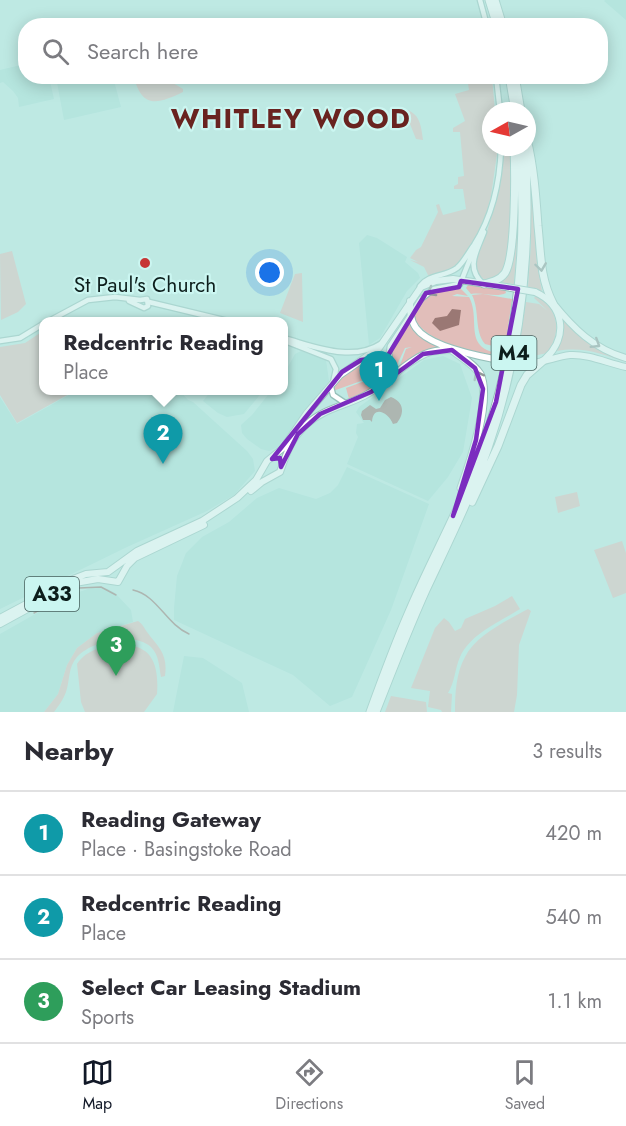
<!DOCTYPE html>
<meta charset="utf-8">
<style>
body{margin:0;font-family:Jost,sans-serif;background:#f7f7f7;color:#2b2b33}
.compass{position:absolute;left:482px;top:102px;width:54px;height:54px;border-radius:50%;background:#fff;box-shadow:0 3px 15px #0003;rotate:262deg}
.you{position:absolute;left:270px;top:273px;width:21px;height:21px;margin:-15px;border:4px solid #fff;border-radius:50%;background:#1a73e8;box-shadow:0 0 0 9px #1a73e833}
.badge{display:grid;place-items:center;width:39px;height:39px;border-radius:50%;background:#111827;color:#fff;font-size:20px;font-weight:700}
.pin{position:absolute;translate:-50% -50px;filter:drop-shadow(0 2px 3px #0008)}
.pin::after{content:'';position:absolute;top:32px;width:21px;height:18px;background:inherit;clip-path:polygon(0 0,100% 0,50% 100%)}
.popup{position:absolute;left:39px;top:317px;width:249px;height:78px;box-sizing:border-box;display:grid;place-content:center;border-radius:12px;background:#fff;filter:drop-shadow(0 2px 4px #0005);font-size:20px;white-space:nowrap;color:#7c7c81}
.popup b{font-size:22px;color:#2b2b33}
.popup::after{content:'';position:absolute;left:50%;top:100%;margin-left:-12px;border:12px solid transparent;border-top-color:#fff}
.list{margin:0;padding:0;list-style:none}
h2{display:flex;justify-content:space-between;align-items:center;height:78px;margin:0;padding:0 24px;font-size:26px}
h2 small{font-size:20px;font-weight:400;color:#7c7c81}
.list li{display:grid;grid-template-columns:39px 1fr auto;gap:18px;align-items:center;box-sizing:border-box;height:84px;padding:0 24px;border-top:2px solid #e1e1e2}
.list b{display:block;font-size:22px;white-space:nowrap}
.list p{margin:0;font-size:20px;white-space:nowrap;color:#7c7c81}
.list em{font-size:20px;font-style:normal;color:#7c7c81}
.icon{flex:none;width:33px;height:33px;fill:none;stroke:currentColor;stroke-width:2;stroke-linecap:round;stroke-linejoin:round}
.map{position:relative;flex:none;width:626px;height:712px;overflow:hidden}
.search{position:absolute;background:#fff;box-shadow:0 3px 15px #0003;left:18px;right:18px;top:18px;height:66px;display:flex;align-items:center;gap:15px;box-sizing:border-box;padding:0 21px;border-radius:24px;color:#7c7c81;font-size:22px}
.sheet{height:330px;background:#fff}
nav{display:flex;justify-content:space-around;align-items:center;box-sizing:border-box;height:84px;border-top:2px solid #e1e1e2;background:#fff;font-size:16px;color:#7c7c81}
nav a{display:grid;justify-items:center;gap:3px}
nav .on{color:#111827}
.map>svg:first-child{display:block}
.built{fill:#abdfd8}
.green{fill:#e1beba}
.water{fill:#9a7874}
.lines{fill:none;stroke-linecap:round;stroke-linejoin:round}
.stream{stroke:#9a7874;stroke-width:1.5}
.secondary-casing{stroke:#96c0ba;stroke-width:7}
.trunk-casing{stroke:#96c0ba;stroke-width:8}
.motorway-casing{stroke:#96c0ba;stroke-width:9}
.secondary{stroke:#fff;stroke-width:4.5}
.trunk{stroke:#fff;stroke-width:6}
.motorway{stroke:#fff;stroke-width:7}
.trunk-bridge-casing{stroke:#96c0ba;stroke-width:8;stroke-linecap:butt}
.trunk-bridge{stroke:#fff;stroke-width:6}
.oneway{stroke:#929a99}
.marked{fill:none;stroke:#7b2cbf;stroke-width:4.5;stroke-linejoin:round}
.poi-dot{fill:#c63736;stroke:#cbf6f1;stroke-width:2}
.labels{text-anchor:middle;stroke-width:4.5;stroke-linejoin:round;paint-order:stroke}
.shield{fill:#cbf6f1;stroke:#465f5c;stroke-width:1.5}
.shield-label{font-size:20px;font-weight:bold;fill:#0d1e1c}
.poi-label{font-size:21px;fill:#0d1e1c;stroke:#cbf6f1}
.district-label{font-size:27px;font-weight:bold;letter-spacing:1.5px;fill:#692320;stroke:#cbf6f1}
</style>
<div class="map">
<svg width="626" height="712" viewBox="0 0 626 712">
<rect width="100%" height="100%" fill="#bee9e3"/>
<path class="built" d="M626 0V20L604 1 605 0Z
M25 64 26 76 49 77 54 99 19 107 18 98 13 91 3 82 0 83V70Z
M56 77H113L121 107 64 120Z
M367 235 377 238 407 257 405 262 418 273 420 278 407 291 380 338 369 345 359 243Z
M301 351 326 360 329 381 278 447 269 451 261 449 247 439 242 433 241 425 252 415 271 391 283 390V376L295 354Z
M443 356 460 364 472 398 463 452 448 477 428 501 347 464 358 437 356 433 357 424 364 423 356 412 359 407 424 360Z
M76 391H180L188 400 193 402 247 451 253 459 255 471 234 495 207 511 127 547 0 609V397L17 424Z
M211 391V390L263 391 244 414 227 417 218 413 203 401Z
M347 467 429 504 391 610 352 697 330 706 293 675 174 620V608L177 576 186 553 202 537 229 522 257 498 279 488 316 499 330 493 338 485Z
M94 587 108 589 115 593 131 610 133 622 97 633 77 648 67 665 58 694 44 712H0V634L67 596Z
M184 656 203 658 242 683 249 712H173Z"/>
<path class="green" d="M134 77C156 76 165 77 183 89V92C158 104 142 109 134 77Z
M467 77H492L495 111H491V147H498L491 196 482 229 465 257 454 268 429 277 424 267 410 260 418 262 410 258 416 250 421 247 438 212 436 205 439 204 443 215 466 209 463 189H454V186L458 184V177L464 176 460 132H453V128L465 121 455 94 469 90Z
M404 109C420 113 421 125 423 140L416 139Z
M503 147H509L510 157 512 151C512 191 517 238 501 275L485 280 477 274 475 263 486 235 500 187Z
M517 180 518 231 514 284 499 282 507 274Z
M531 183 537 263 542 291 528 287 531 243Z
M12 251 26 304 18 312 1 320 0 254Z
M302 273 303 322 280 313 295 274Z
M468 285 505 290 506 293C496 298 483 292 471 294L466 288Z
M460 288 468 296 457 294 452 296 469 297C481 319 463 347 497 353V356C472 353 420 341 413 314 428 291 435 290 460 288Z
M483 294 512 299 505 349 485 344C474 331 480 311 472 295Z
M536 296C559 308 562 333 547 353L538 355 518 352 526 302 539 304 548 311 534 298Z
M563 319 584 339 626 360V362C602 354 583 346 557 351L560 342Z
M409 321 414 330 439 347 420 352 399 368 406 349 412 347 405 348 396 367C386 347 398 338 409 321Z
M43 331V390L69 391V394L17 423 0 395V347L25 343Z
M377 359 386 364 389 371 333 391C340 375 360 360 377 359Z
M389 372C383 385 363 395 349 399L346 388Z
M577 492 580 506 558 513 555 497Z
M622 541 626 553V593L613 598 594 550Z
M512 596 520 609C500 622 471 633 460 657 455 668 455 682 448 693L452 694 451 712H442L441 710 428 707 430 691 411 688 435 628 444 618 449 622 455 631 461 628 465 619 495 606Z
M528 609 531 611 519 645 517 695 514 712H455C455 694 456 673 465 657 476 635 506 621 528 609Z
M138 621C143 624 144 628 147 632 159 648 168 654 165 676L161 677C159 666 159 655 151 647 134 631 91 641 77 657 68 667 70 680 66 692 63 700 59 705 54 712H44L58 694 67 665 77 648 97 633Z
M121 645C153 644 159 666 157 694L144 712H85L81 702 77 664C87 649 104 646 121 645Z
M391 696 426 702 427 712H385Z"/>
<path class="water" d="M452 309 461 310 459 325 440 331 432 323 435 318 447 316Z
M391 397C404 402 405 413 397 423L393 424C388 412 373 405 372 422L370 420H363L361 415 362 411 370 405 376 409 380 408 385 400Z"/>
<g class="lines">
<path class="stream" d="M133 590C157 595 166 624 189 634
M34 613 79 588 101 587 116 595"/>
<defs>
<path id="secondary" d="M480 0 487 26
M496 76 500 111
M483 284C465 267 477 251 484 232
M420 286C429 274 445 277 457 268 464 262 468 253 474 245 493 215 500 183 501 147
M129 301 144 308 148 306 147 299 140 300
M149 302 232 322
M47 322 88 300 115 297 140 300
M283 338C314 346 352 363 382 343
M0 341 20 338 43 324
M285 341 331 359 336 369 333 383
M367 358 378 357 389 362
M390 378 391 371 389 353 390 346 421 299 434 289 460 284 470 259 480 241
M331 387 333 395 345 403"/>
<path id="trunk" d="M535 292C564 305 569 337 545 359
M410 301C410 310 410 320 416 328 429 346 473 355 494 359
M553 303C573 328 594 349 626 358
M522 363C539 365 553 357 570 355 589 354 607 363 626 367
M251 491 262 482 280 472C287 453 290 440 306 425 323 409 344 406 364 396 386 385 402 364 425 354 433 350 443 350 452 350
M0 618 73 579 86 574 108 572 137 551 202 521 237 498 256 480 267 461 283 448 307 413 340 375 379 348 421 287 436 281 453 279 506 287
M0 624 75 583 98 579 118 582 127 566 135 558 204 525"/>
<path id="motorway" d="M489 0 497 26
M495 0 503 26
M509 76 515 111
M515 76 521 111
M527 139C534 167 536 198 538 226 541 254 540 278 553 303
M484 284C492 282 500 280 505 273 516 255 515 171 514 147
M452 350C461 357 474 364 480 374 492 398 470 463 461 488
M472 502 498 446 521 385 527 375 543 361
M370 712C382 679 394 646 408 614 429 564 456 516 476 465 514 364 529 255 519 147
M376 712C392 671 408 630 426 590 448 543 471 497 488 448 522 350 532 250 525 147"/>
</defs>
<use href="#secondary" class="secondary-casing"/>
<use href="#trunk" class="trunk-casing"/>
<use href="#motorway" class="motorway-casing"/>
<use href="#secondary" class="secondary"/>
<use href="#trunk" class="trunk"/>
<use href="#motorway" class="motorway"/>
<defs>
<path id="trunk-bridge" d="M506 287 535 292
M494 359 522 363"/>
</defs>
<use href="#trunk-bridge" class="trunk-bridge-casing"/>
<use href="#trunk-bridge" class="trunk-bridge"/>
</g>
<defs><path id="oneway-chevron" d="M-2-3.5L2.5 0L-2 3.5" fill="none" stroke-width="1.6" stroke-linecap="round" stroke-linejoin="round" transform="scale(1.5)"/></defs>
<g class="oneway">
<use href="#oneway-chevron" transform="translate(541 267) rotate(82)"/>
<use href="#oneway-chevron" transform="translate(431 292) rotate(151)"/>
<use href="#oneway-chevron" transform="translate(596 344) rotate(32)"/>
<use href="#oneway-chevron" transform="translate(478 375) rotate(-117)"/>
</g>
<path d="M0 0H626V712H0ZM461 281 518 289 496 402 453 516 476 440 483 389 475 368 452 350 423 354 371 392 320 414 298 434 281 467 280 458 272 459 342 372 361 360 387 357 426 293 459 287Z" fill="#bee9e3" fill-opacity=".55" fill-rule="evenodd"/>
<path class="marked" d="M461 281 518 289 496 402 453 516 476 440 483 389 475 368 452 350 423 354 371 392 320 414 298 434 281 467 280 458 272 459 342 372 361 360 387 357 426 293 459 287Z"/>
<circle class="poi-dot" cx="145" cy="263" r="6"/>
<g class="labels">
<g class="shield">
<rect x="491.5" y="336" width="45" height="34" rx="4.5"/>
<rect x="25" y="577" width="54" height="34" rx="4.5"/>
</g>
<g class="shield-label">
<text x="514" y="360">M4</text>
<text x="52" y="601">A33</text>
</g>
<g class="poi-label">
<text x="145" y="292">St Paul's Church</text>
</g>
<g class="district-label">
<text x="291" y="128">WHITLEY WOOD</text>
</g>
</g>
</svg>
<svg class="compass" viewBox="-18 -18 36 36"><path d="M0-13l5 13h-10z" fill="#e53935"/><path d="M0 13l5-13h-10z" fill="#7c7c81"/></svg>
<div class="you"></div>
<div class="pin badge" style="left:379px;top:401px;background:#0f9aa8">1</div>
<div class="pin badge" style="left:163px;top:464px;background:#0f9aa8">2</div>
<div class="popup"><b>Redcentric Reading</b>Place</div>
<div class="pin badge" style="left:116px;top:676px;background:#2e9e5b">3</div>
<div class="search"><svg class="icon" aria-label="search" viewBox="0 0 24 24"><circle cx="10" cy="10" r="6"/><path d="M15 15l6 6"/></svg>Search here</div>
</div>
<section class="sheet">
<h2>Nearby<small>3 results</small></h2>
<ul class="list">
<li><span class="badge" style="background:#0f9aa8">1</span><div><b>Reading Gateway</b><p>Place · Basingstoke Road</p></div><em>420 m</em></li>
<li><span class="badge" style="background:#0f9aa8">2</span><div><b>Redcentric Reading</b><p>Place</p></div><em>540 m</em></li>
<li><span class="badge" style="background:#2e9e5b">3</span><div><b>Select Car Leasing Stadium</b><p>Sports</p></div><em>1.1 km</em></li>
</ul>
</section>
<nav>
<a class="on"><svg class="icon" aria-label="map" viewBox="0 0 24 24"><path d="M3 6l6-2 6 2 6-2v14l-6 2-6-2-6 2zM9 4v14M15 6v14"/></svg>Map</a>
<a><svg class="icon" aria-label="directions" viewBox="0 0 24 24"><path d="M12 3l9 9-9 9-9-9zM9 14v-3h6M13 9l2 2-2 2"/></svg>Directions</a>
<a><svg class="icon" aria-label="saved" viewBox="0 0 24 24"><path d="M7 4h10v16l-5-4-5 4z"/></svg>Saved</a>
</nav>
